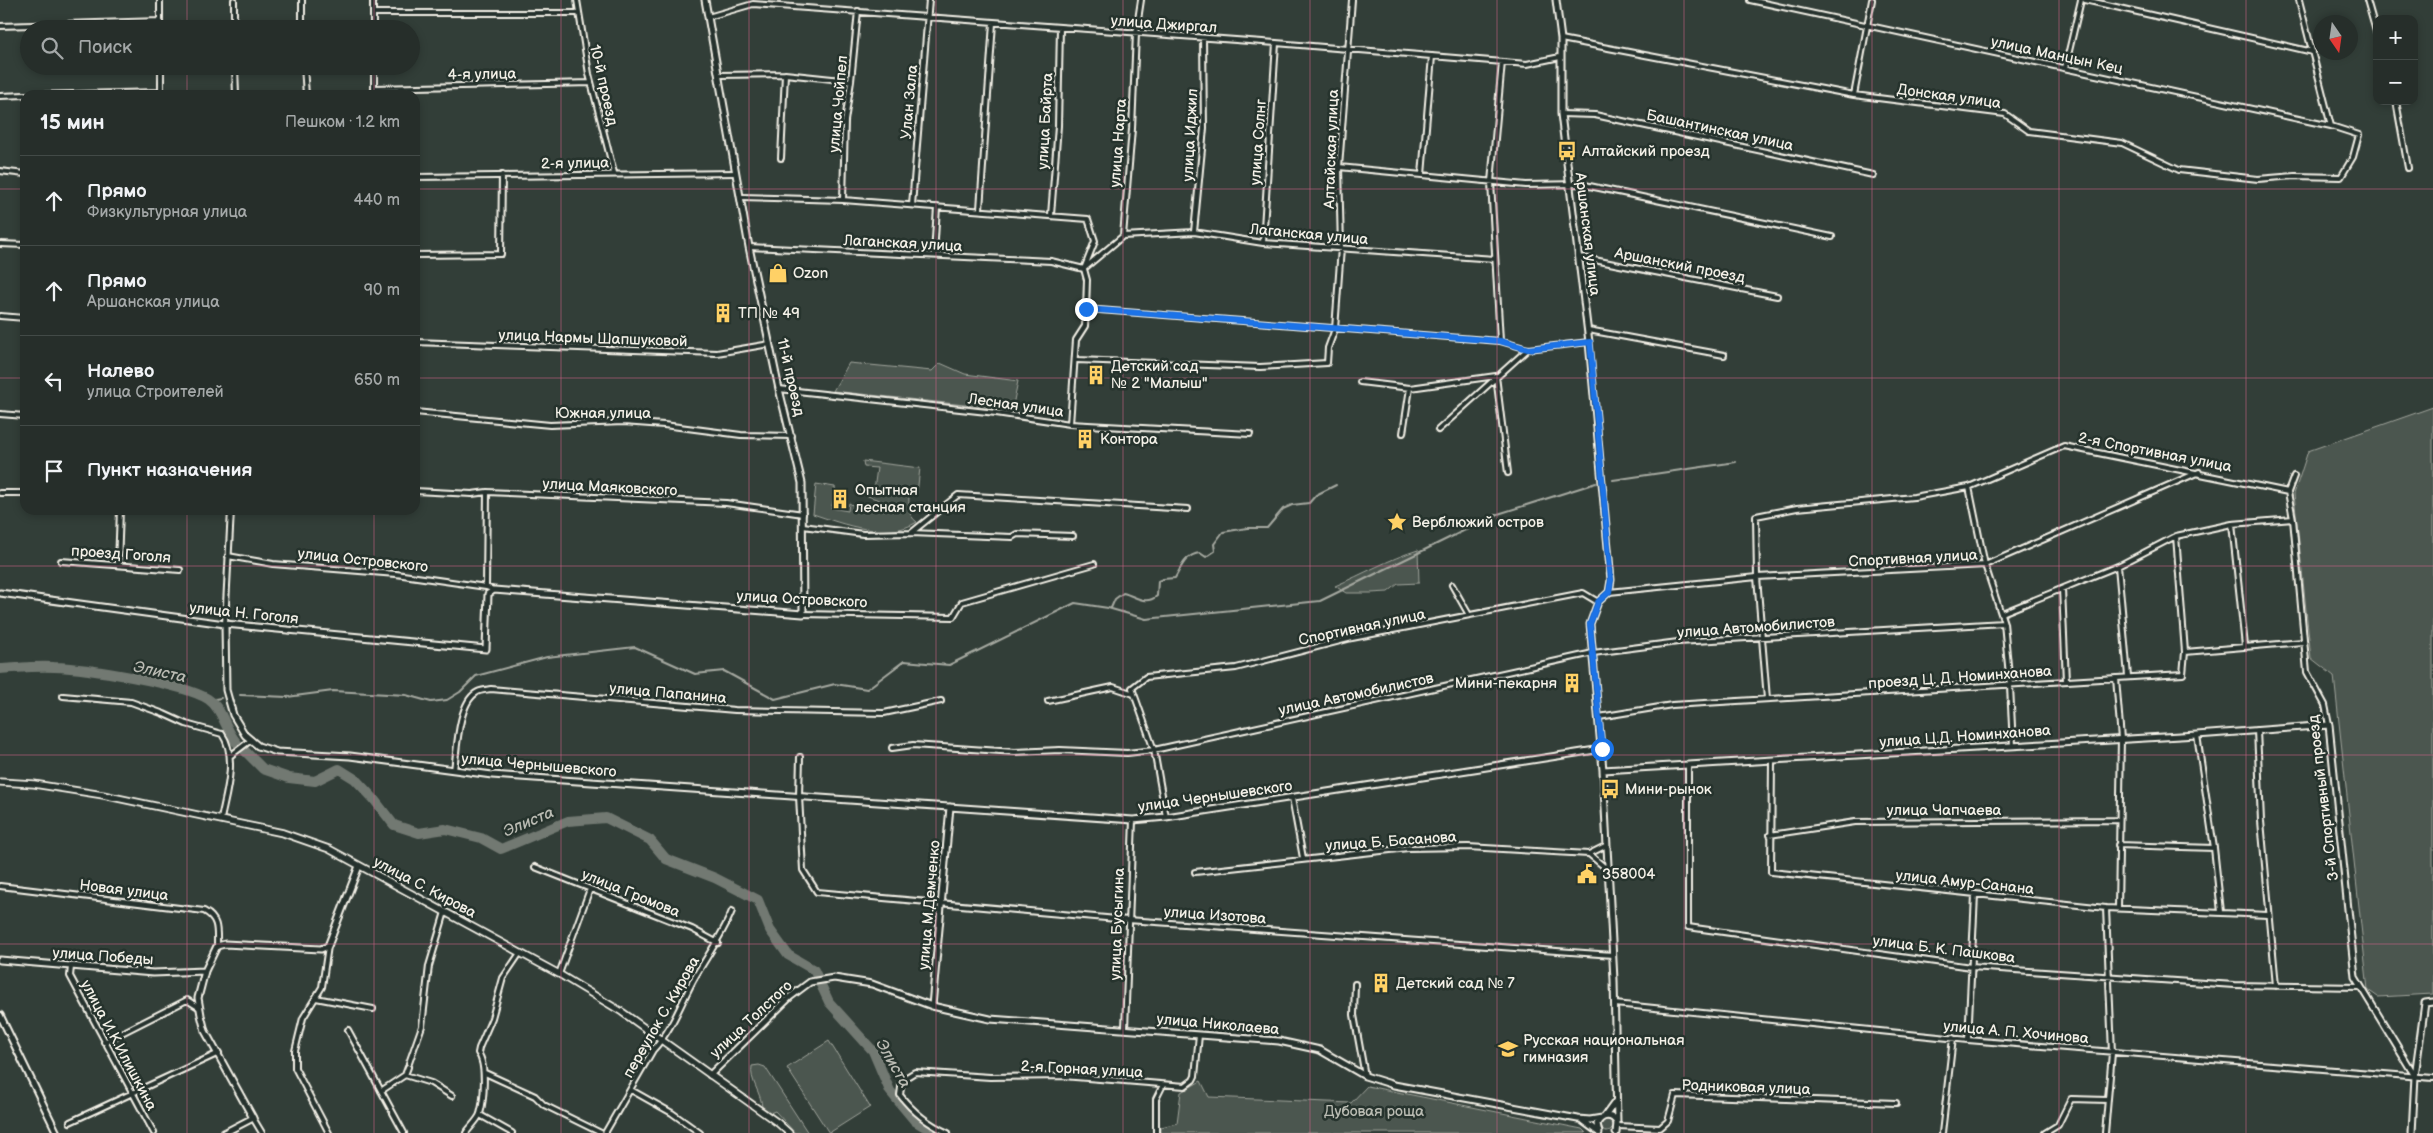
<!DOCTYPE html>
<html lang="ru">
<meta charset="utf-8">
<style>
body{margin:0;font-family:"Balsamiq Sans",sans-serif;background:#323a36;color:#f1f3f6}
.controls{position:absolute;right:15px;top:15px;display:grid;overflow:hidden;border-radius:10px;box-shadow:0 2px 8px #0003}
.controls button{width:45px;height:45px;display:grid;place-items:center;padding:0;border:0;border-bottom:1px solid #424a47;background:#262e2a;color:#f1f3f6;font:25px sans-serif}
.compass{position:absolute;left:2313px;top:15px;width:45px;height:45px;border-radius:50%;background:#262e2a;box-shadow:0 2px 8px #0003;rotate:167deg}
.stop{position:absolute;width:15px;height:15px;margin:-11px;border:4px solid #1a73e8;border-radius:50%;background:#fff}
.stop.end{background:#1a73e8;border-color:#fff;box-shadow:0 1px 5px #0008}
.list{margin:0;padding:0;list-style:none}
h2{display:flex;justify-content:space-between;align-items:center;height:65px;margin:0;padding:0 20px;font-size:21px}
h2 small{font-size:16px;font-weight:400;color:#a4a8a8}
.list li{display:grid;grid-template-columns:32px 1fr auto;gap:15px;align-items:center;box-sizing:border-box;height:90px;padding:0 20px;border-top:1px solid #424a47}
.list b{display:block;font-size:19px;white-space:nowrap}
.list p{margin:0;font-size:16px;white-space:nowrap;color:#a4a8a8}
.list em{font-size:16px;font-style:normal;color:#a4a8a8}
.icon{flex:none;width:28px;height:28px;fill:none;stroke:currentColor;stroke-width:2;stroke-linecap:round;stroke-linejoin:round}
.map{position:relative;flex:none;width:2433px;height:1133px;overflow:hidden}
.search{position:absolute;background:#262e2a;box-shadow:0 2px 8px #0003;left:20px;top:20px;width:400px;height:55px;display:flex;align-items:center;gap:12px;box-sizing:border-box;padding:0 18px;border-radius:28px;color:#a4a8a8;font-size:19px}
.panel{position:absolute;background:#262e2a;box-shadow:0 2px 8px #0003;left:20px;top:90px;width:400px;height:425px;border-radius:15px}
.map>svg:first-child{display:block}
.green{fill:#4c564f;stroke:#a0a49c}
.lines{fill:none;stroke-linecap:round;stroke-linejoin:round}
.stream{stroke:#a6a9a1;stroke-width:2}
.river{stroke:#727972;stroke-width:10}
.minor-casing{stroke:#f4f1e8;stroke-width:8}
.tertiary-casing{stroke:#f4f1e8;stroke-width:9}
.secondary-casing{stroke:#f4f1e8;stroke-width:9}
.minor{stroke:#26332d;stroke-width:4}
.tertiary{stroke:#26332d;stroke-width:5}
.secondary{stroke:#26332d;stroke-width:5.5}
.route{stroke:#1a73e8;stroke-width:6}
.grid{fill:none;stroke:#d4648c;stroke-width:1;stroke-opacity:0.55}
.labels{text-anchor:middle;stroke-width:5;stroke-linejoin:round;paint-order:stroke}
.street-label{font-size:15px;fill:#f4f1e8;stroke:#26332d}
.poi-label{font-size:15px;fill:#f4f1e8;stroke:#26332d;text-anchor:start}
.park-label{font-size:15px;fill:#b9bbb2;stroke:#26332d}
.water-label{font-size:16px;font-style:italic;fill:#babbb3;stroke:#26332d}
</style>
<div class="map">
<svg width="2433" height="1133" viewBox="0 0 2433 1133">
<rect width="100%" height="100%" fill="#323e38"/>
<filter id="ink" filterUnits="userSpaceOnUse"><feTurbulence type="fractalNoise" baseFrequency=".02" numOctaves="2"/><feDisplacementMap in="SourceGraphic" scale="10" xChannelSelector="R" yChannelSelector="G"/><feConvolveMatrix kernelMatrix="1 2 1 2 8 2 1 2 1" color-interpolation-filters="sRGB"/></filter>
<g filter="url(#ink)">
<path class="green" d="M849 363 932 371 940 363 965 374 1018 381 1012 410 833 391Z
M2433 407V994L2378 997 2368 990 2334 676 2311 658 2294 494 2308 451Z
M863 461 920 468 917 494 909 493C909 505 907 515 917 522 887 541 843 524 813 514L816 484 835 487 836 492 831 508 848 511 849 503 863 511 886 510 885 502 859 493V488L874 490 877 468 864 467Z
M1418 550 1419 583 1398 584 1388 592 1371 593H1346L1335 586C1363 574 1389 559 1418 550Z
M829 1041 870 1107 829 1133 787 1068Z
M759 1065 765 1067 808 1133H795L775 1111 770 1113 762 1108C762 1093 749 1081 752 1066Z
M1201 1081 1209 1097 1351 1103 1367 1086 1582 1129 1586 1133H1161V1127L1177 1123 1181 1092Z
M1601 1126a6 6 0 1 1 12 0a6 6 0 1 1-12 0Z"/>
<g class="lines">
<path class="stream" d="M1613 480 1736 462
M1111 608 1115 599 1123 593C1136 596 1145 606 1157 596L1158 581 1163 579 1175 578C1182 566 1185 555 1200 553L1206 557 1215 551 1214 544 1223 532 1247 528H1267L1283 509 1292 505 1309 503 1316 495 1336 485
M240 695 287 697 333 691 406 695 431 702 447 700 460 692 476 676 547 657 635 647 695 674 724 671 775 699 835 684 867 689 904 661 949 665 1075 603 1108 608 1146 619 1320 601 1498 514 1596 483
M209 700 221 698
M237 743 245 751"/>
<path class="river" d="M0 669C18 668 36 666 54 667 86 668 182 683 208 699 224 710 225 731 237 743
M245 751 263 769 289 778 315 781 339 769 355 779 373 798 394 825 419 833 445 829 481 838 501 849 568 821 606 818 650 840 666 859 715 878 758 900 770 930 788 955 814 970 829 1002 873 1051 890 1091 915 1121 935 1133"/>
<defs>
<path id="minor" d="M160 0V29
M234 0V29
M302 0V29
M373 0V29
M577 0 589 74 614 173
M2085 0 2313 52
M2299 0 2331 126
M2367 0 2377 35
M373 13H578
M708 17 753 4 1276 43 1527 64 1560 57
M0 26 160 21
M1561 39 1854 95 2005 114 2029 131 2122 143 2179 170 2258 179 2295 176 2341 177 2353 157 2359 135 2331 126 1750 0
M161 66V94
M235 66 236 95
M304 66 306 95
M374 66V95
M2065 68 2081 0
M720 75 785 74 851 81
M374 88 591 83
M33 95 161 92
M1854 95 1872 0
M0 96 25 95
M2396 101 2408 168
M1561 114 1595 115 1873 175
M781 158 785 74
M1339 167 1526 185 1580 184 1832 237
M0 171 25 174
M1422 175 1432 56
M415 177 736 173
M741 197 843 200 1088 219 1095 241 1084 269 1087 280 1086 309 1085 326 1076 340 1070 424
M843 200 845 121 851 81 858 11
M912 205 929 0
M980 209 993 23
M1051 215 1058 126 1060 28
M1194 232 1204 128 1203 38
M1123 236 1194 232 1263 243 1495 259
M1263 243 1276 43
M0 244 25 245
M749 247 1051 261 1084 269
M415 255 501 254 502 175
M934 255 937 207
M1579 257 1777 296
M1086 267 1123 236 1132 129 1136 33 1141 0
M1086 309 1500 341 1528 349 1589 342
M0 316 25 318
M1588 330 1724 355
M1500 341 1491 182 1502 62
M415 342 717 353 770 344
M1077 360 1260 367 1327 363 1328 348 1335 329 1341 248 1339 167 1352 0
M1360 382 1410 388 1496 376 1508 473
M779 389 996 413 1070 424 1250 434
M415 412 550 425 623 422 664 425 741 435 792 436
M0 414 25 416
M1438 430 1528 349
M1403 433 1410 388
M2294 476 2288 492 2293 519 2307 672 2325 705 2329 725
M1969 487 1985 565 2004 623 2010 686 2013 746
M415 491 472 494 487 492 726 503 803 514
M0 493H25
M2232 524 2245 646
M803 526 863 534 911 533 1012 537 1017 534 1073 536
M911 533 958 495 1188 509
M2176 536 2185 652
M228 556 273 564 396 574 486 587 494 590
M61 561 180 570
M118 565 120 510
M2118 566 2128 676
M1452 585 1469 615
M486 587 487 492
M2062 589 2066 681
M1609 592 1757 577 1985 565 2199 472
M2002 613 2118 566 2176 536 2232 524 2293 519
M803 614 953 617 962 602 1094 564
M225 624 231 510
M2116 678 2121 739 2118 908
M63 696 131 702 164 714 186 724 222 734C238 757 226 794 221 819
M1767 699 1757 577 1756 516 1797 508 1914 497 1969 487 2064 446 2288 492
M1048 701 1113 687 1134 694
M1599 717 1672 705 2183 674 2185 652 2303 642
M2257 730 2261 821 2276 986
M2197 735 2214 848 2221 912
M892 748 913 745 1015 752 1060 750 1127 753 1154 750 1593 653 1678 642 2004 623
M230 756 251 740
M800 757 799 796 803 870 817 892 1128 920 1613 955
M1772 761 1771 872 2106 908 2268 915
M1688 765V927L1971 967 2234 985 2360 987
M454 770C457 750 458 704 476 693 479 690 486 690 491 689L735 710 884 713 941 701
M1292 798 1303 858
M1166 817 1154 750 1132 688 1146 677 1236 668 1352 638 1583 593 1598 602
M1770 835 1855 822 2119 820
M2118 845 2214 848
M1589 854 1607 845
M535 867 692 929 718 943
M1195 872 1408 848 1468 847 1589 854 1608 870
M0 886 204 911C219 919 217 930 217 946
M328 946 322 987 303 1018 295 1051V1068L329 1133
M71 967 70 976 154 1133
M559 974 590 889
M1355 984 1354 1015 1365 1076
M316 998 373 1009
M1615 1004 1968 1040 2433 1078
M1125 1029 1133 820
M348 1030 404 1133
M1968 1040 1975 895
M104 1042 187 1000 200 1008
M409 1063 422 1026 429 966 445 912
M485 1073 535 1096 544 1105 601 1133
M405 1075 431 1083 452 1096
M631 1090 672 1113 700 1133
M381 1091 405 1075 408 1067
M480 1115 512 1133
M253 1118 262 1133
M70 1122 219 1053
M1618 1126 1660 1128 1668 1121 1675 1095 1896 1103
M466 1133C470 1127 478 1120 480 1114 484 1100 487 1064 478 1053L479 1048 492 1018 503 978 520 953
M605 1133 653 1050C672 1030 681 1003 694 979 707 956 722 936 732 911
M948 1133C928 1124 913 1112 900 1095L902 1080 915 1072 990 1077 1063 1076 1185 1086 1193 1080 1195 1076 1199 1035
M1156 1133V1099L1163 1085
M1942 1133 1953 1038
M2045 1133 2058 1125 2071 1099 2107 1100
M2105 1133 2112 1053 2106 908"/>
<path id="tertiary" d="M1556 0 1561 39V114L1589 342 1611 580 1609 592 1598 602 1590 624 1603 770 1614 980 1617 1123
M0 593 225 624 486 649 488 594 494 590 803 614 802 483 779 389 749 247 705 0
M225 624 226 690 233 715 245 735 258 746 277 752 350 756 492 775 1133 820 1166 817 1602 749
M1603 770 2197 735 2329 725 2355 977 2415 1076
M0 960 153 973 205 971
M932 1006 950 807
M0 1015 57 1133
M710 1075 790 997 810 982 834 978 872 984 932 1006 990 1019 1279 1041 1320 1050 1365 1076 1394 1085 1578 1119 1590 1120 1602 1118
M1605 1116 1616 1101
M1583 1121 1598 1132
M224 1133 253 1118 205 1031 201 1015 198 998 205 971 217 946 225 944 321 949 328 946 359 866
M1599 1133 1597 1124C1602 1114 1612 1114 1617 1123L1616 1133
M2412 1133 2415 1076 2425 1003 2433 1002"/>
<path id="secondary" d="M0 782 34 784 103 795 283 833 329 849 559 974 622 1012 778 1123 789 1133"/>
</defs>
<use href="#minor" class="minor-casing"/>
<use href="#tertiary" class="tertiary-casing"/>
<use href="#secondary" class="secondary-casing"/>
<use href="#minor" class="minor"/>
<use href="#tertiary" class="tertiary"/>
<use href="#secondary" class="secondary"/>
</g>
</g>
<g class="lines" filter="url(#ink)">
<path class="route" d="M1086 309 1500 341 1528 349 1590 342 1611 580 1609 592 1598 602 1590 624 1602 749"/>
</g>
<path class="grid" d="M187 0V29M374 0V29M561 0V1133M749 0V1133M936 0V1133M1123 0V1133M1310 0V1133M1497 0V1133M1684 0V1133M1872 0V1133M2059 0V1133M2246 0V1133M187 66V95M374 66V95M0 189H25M415 189H2433M0 378H25M415 378H2433M187 510V1133M374 510V1133M0 566H2433M0 755H2433M0 944H2433"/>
<defs>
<symbol id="bus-bare" viewBox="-9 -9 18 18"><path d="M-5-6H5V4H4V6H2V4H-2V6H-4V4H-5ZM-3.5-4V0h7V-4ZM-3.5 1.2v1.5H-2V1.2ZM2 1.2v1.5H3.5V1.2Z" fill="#ffd166" stroke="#26332d" stroke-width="2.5" paint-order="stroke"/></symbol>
<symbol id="shop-bare" viewBox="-9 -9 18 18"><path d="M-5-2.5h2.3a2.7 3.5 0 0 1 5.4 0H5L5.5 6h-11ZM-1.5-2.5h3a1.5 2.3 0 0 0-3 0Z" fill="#ffd166" stroke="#26332d" stroke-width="2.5" paint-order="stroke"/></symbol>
<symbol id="building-bare" viewBox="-9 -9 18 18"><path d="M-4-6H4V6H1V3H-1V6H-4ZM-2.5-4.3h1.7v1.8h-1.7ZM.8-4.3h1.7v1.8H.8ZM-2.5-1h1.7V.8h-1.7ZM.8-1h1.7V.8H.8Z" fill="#ffd166" stroke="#26332d" stroke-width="2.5" paint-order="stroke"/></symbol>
<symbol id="sight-bare" viewBox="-9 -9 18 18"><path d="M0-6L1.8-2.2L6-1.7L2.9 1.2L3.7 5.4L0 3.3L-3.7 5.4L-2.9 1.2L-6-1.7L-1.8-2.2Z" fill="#ffd166" stroke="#26332d" stroke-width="2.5" paint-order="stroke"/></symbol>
<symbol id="civic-bare" viewBox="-9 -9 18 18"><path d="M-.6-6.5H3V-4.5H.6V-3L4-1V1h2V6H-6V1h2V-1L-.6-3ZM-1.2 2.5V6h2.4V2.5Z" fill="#ffd166" stroke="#26332d" stroke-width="2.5" paint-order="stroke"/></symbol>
<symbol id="school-bare" viewBox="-9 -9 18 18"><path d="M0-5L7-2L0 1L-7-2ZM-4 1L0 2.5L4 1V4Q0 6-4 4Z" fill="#ffd166" stroke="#26332d" stroke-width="2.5" paint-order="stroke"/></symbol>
</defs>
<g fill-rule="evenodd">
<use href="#bus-bare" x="1553" y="137" width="28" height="28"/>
<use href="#shop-bare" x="764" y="259" width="28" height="28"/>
<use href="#building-bare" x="709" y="299" width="28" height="28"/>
<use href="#building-bare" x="1082" y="361" width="28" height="28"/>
<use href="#building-bare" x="1071" y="425" width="28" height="28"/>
<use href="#building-bare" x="826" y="485" width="28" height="28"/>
<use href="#sight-bare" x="1383" y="508" width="28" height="28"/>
<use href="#building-bare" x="1558" y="669" width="28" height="28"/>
<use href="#bus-bare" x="1596" y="775" width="28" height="28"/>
<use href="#civic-bare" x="1573" y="860" width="28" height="28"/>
<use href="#building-bare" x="1367" y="969" width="28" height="28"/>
<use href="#school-bare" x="1494" y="1035" width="28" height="28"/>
</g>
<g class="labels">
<g class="street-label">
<text transform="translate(1164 24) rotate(4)" y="5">улица Джиргал</text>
<text transform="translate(2057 55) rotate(12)" y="5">улица Манцын Кец</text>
<text transform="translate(482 74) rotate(-1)" y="5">4-я улица</text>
<text transform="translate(604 85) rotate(77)" y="5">10-й проезд</text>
<text transform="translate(1949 96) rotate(8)" y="5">Донская улица</text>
<text transform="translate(909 102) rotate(-85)" y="5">Улан Зала</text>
<text transform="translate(838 104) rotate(-85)" y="5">улица Чойпел</text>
<text transform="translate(1045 121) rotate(-87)" y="5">улица Байрта</text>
<text transform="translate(1720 130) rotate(12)" y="5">Башантинская улица</text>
<text transform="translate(1190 135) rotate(-87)" y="5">улица Иджил</text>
<text transform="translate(1258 142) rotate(-86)" y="5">улица Солнг</text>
<text transform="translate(1118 143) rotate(-86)" y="5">улица Нарта</text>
<text transform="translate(1331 149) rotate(-88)" y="5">Алтайская улица</text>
<text transform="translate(575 163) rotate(-1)" y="5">2-я улица</text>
<text transform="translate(1309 234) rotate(5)" y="5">Лаганская улица</text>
<text transform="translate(1588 234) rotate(83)" y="5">Аршанская улица</text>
<text transform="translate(903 243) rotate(3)" y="5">Лаганская улица</text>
<text transform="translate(1680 265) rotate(11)" y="5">Аршанский проезд</text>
<text transform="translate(593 338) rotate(2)" y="5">улица Нармы Шапшуковой</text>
<text transform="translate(791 377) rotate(77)" y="5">11-й проезд</text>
<text transform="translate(1016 405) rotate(8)" y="5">Лесная улица</text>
<text x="603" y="418">Южная улица</text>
<text transform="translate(2155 452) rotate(11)" y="5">2-я Спортивная улица</text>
<text transform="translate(610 487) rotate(3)" y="5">улица Маяковского</text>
<text transform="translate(121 554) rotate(4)" y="5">проезд Гоголя</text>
<text transform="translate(1913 558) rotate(-3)" y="5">Спортивная улица</text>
<text transform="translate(363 560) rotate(6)" y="5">улица Островского</text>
<text transform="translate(802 599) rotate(3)" y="5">улица Островского</text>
<text transform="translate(244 613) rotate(6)" y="5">улица Н. Гоголя</text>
<text transform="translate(1362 627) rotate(-12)" y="5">Спортивная улица</text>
<text transform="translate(1756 627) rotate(-4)" y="5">улица Автомобилистов</text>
<text transform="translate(1960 677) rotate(-4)" y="5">проезд Ц. Д. Номинханова</text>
<text transform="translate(668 693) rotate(5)" y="5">улица Папанина</text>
<text transform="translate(1356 694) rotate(-12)" y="5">улица Автомобилистов</text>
<text transform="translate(1965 736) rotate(-4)" y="5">улица Ц.Д. Номинханова</text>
<text transform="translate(539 765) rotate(5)" y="5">улица Чернышевского</text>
<text transform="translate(1215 796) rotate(-8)" y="5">улица Чернышевского</text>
<text transform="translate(2323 798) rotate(-97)" y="5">3-й Спортивный проезд</text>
<text x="1944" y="815">улица Чапчаева</text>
<text transform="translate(1391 841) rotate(-4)" y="5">улица Б. Басанова</text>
<text transform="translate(1965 882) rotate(6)" y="5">улица Амур-Санана</text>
<text transform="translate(425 887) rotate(28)" y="5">улица С. Кирова</text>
<text transform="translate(124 890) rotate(7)" y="5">Новая улица</text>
<text transform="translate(631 893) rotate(22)" y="5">улица Громова</text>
<text transform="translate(929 905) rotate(-85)" y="5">улица М.Демченко</text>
<text transform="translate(1215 915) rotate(4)" y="5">улица Изотова</text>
<text transform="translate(1117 924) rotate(-88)" y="5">улица Бусыгина</text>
<text transform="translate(1944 949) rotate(7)" y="5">улица Б. К. Пашкова</text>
<text transform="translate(103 956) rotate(4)" y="5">улица Победы</text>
<text transform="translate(661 1017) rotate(-60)" y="5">переулок С. Кирова</text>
<text transform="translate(751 1019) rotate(-43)" y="5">улица Толстого</text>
<text transform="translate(1218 1024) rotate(5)" y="5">улица Николаева</text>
<text transform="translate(2016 1032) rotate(5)" y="5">улица А. П. Хочинова</text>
<text transform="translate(119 1045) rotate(62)" y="5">улица И.К.Илишкина</text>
<text transform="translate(1082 1069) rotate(3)" y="5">2-я Горная улица</text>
<text transform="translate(1746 1087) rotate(2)" y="5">Родниковая улица</text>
</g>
<g class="poi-label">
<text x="1582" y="156">Алтайский проезд</text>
<text x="793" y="278">Ozon</text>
<text x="738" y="318">ТП № 49</text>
<text x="1111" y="371">Детский сад<tspan x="1111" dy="17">№ 2 "Малыш"</tspan></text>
<text x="1100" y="444">Контора</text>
<text x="855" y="495">Опытная<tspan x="855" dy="17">лесная станция</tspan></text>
<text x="1412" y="527">Верблюжий остров</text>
<text x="1557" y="688" text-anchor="end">Мини-пекарня</text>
<text x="1625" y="794">Мини-рынок</text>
<text x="1602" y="879">358004</text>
<text x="1396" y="988">Детский сад № 7</text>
<text x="1523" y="1045">Русская национальная<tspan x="1523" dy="17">гимназия</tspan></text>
</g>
<g class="park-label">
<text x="1374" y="1116">Дубовая роща</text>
</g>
<g class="water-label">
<text transform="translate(160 671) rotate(12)" y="6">Элиста</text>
<text transform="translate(528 821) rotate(-23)" y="6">Элиста</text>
<text transform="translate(894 1063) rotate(60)" y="6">Элиста</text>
</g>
</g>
</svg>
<div class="controls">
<button>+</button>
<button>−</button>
</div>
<svg class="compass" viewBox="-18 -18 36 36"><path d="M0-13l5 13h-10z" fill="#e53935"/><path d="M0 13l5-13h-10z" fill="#a4a8a8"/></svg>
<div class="stop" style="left:1602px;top:749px"></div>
<div class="stop end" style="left:1086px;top:309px"></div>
<div class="search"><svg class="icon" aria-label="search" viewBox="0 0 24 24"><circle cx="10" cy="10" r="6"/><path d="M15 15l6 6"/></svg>Поиск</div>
<section class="panel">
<h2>15 мин<small>Пешком · 1.2 km</small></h2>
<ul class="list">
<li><svg class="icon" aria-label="ahead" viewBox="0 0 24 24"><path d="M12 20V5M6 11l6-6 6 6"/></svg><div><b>Прямо</b><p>Физкультурная улица</p></div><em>440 m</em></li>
<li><svg class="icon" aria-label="ahead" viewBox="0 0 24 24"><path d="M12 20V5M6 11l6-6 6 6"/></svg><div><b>Прямо</b><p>Аршанская улица</p></div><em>90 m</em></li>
<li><svg class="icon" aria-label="left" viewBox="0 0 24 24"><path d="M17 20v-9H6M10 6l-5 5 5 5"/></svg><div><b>Налево</b><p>улица Строителей</p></div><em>650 m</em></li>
<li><svg class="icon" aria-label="arrive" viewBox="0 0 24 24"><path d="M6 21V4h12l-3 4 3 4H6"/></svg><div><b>Пункт назначения</b></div></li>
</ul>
</section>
</div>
